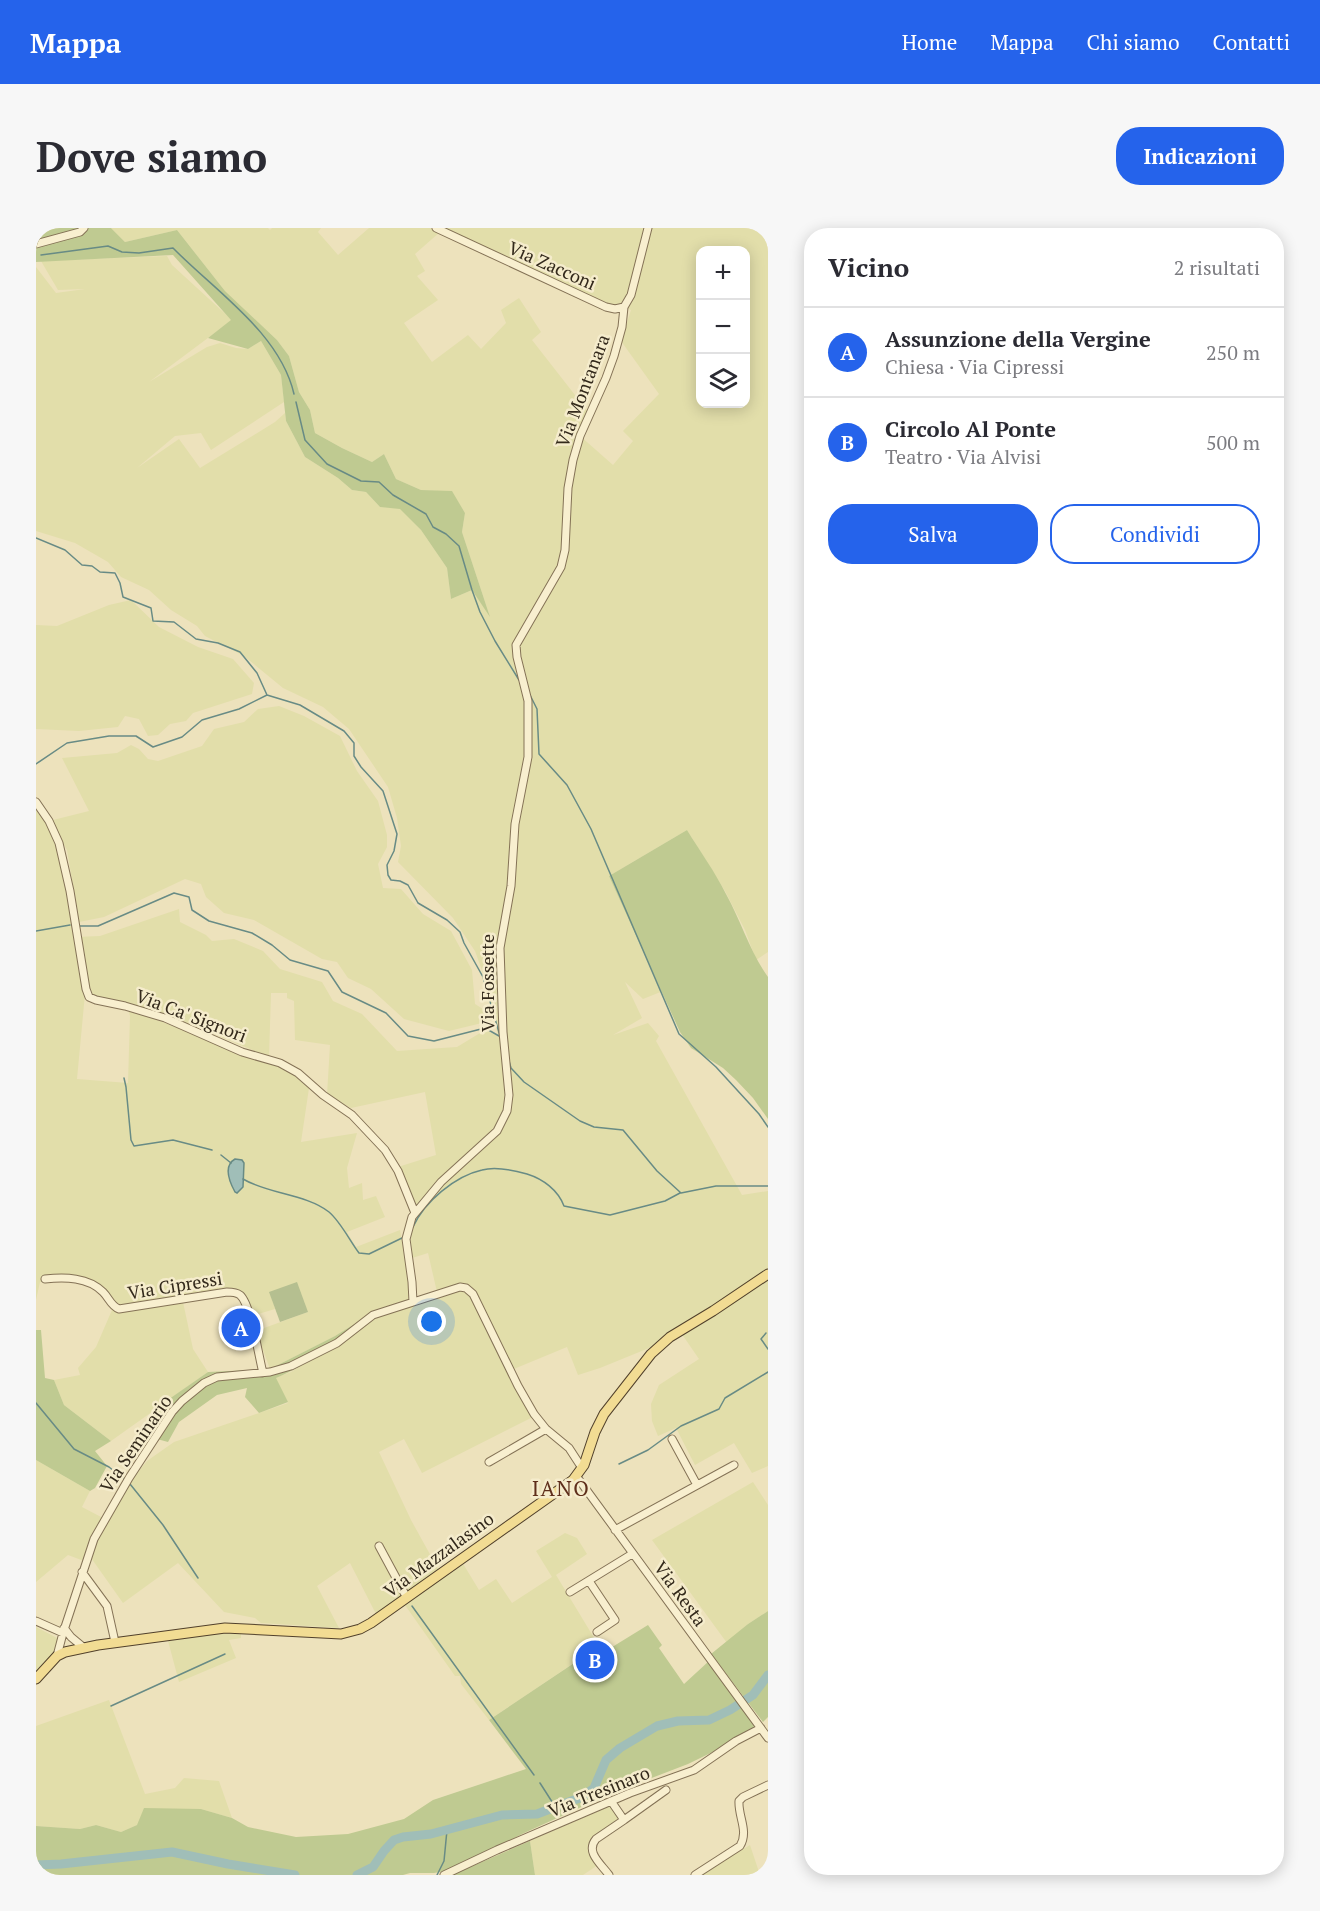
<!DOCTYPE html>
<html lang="it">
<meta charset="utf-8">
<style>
body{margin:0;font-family:"PT Serif",serif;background:#f7f7f7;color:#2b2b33}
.controls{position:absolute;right:18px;top:18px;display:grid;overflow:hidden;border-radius:12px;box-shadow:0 3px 15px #0003}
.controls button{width:54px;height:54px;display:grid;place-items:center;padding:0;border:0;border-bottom:2px solid #e1e1e2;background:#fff;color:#2b2b33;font:30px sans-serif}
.you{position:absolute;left:396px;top:1094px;width:21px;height:21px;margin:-15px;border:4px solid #fff;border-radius:50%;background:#1a73e8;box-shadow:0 0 0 9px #1a73e833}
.badge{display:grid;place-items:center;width:39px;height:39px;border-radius:50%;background:#2563eb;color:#fff;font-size:20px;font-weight:700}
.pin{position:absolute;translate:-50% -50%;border:3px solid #fff;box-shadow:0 2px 6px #0006}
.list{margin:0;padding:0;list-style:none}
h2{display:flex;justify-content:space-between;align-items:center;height:78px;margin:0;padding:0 24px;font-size:26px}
h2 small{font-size:20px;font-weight:400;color:#7c7c81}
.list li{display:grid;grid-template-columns:39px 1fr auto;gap:18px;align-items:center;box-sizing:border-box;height:90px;padding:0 24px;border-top:2px solid #e1e1e2}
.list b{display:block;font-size:22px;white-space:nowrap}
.list p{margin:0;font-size:20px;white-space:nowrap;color:#7c7c81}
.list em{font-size:20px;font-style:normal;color:#7c7c81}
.actions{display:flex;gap:12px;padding:18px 24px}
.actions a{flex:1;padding:14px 0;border:2px solid #2563eb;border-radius:24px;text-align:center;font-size:21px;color:#2563eb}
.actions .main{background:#2563eb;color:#fff}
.icon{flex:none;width:33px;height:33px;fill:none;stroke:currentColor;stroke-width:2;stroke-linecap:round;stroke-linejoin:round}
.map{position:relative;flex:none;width:732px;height:1647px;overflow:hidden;border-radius:24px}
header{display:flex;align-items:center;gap:36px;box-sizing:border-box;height:84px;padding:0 30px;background:#2563eb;color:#fff}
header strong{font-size:28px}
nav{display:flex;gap:33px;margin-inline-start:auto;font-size:21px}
.intro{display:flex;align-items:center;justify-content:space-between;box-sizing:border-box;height:144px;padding:0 36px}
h1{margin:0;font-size:42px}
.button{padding:15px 27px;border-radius:24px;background:#2563eb;color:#fff;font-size:21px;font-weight:700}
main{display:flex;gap:36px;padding:0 36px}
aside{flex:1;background:#fff;border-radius:24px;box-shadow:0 3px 15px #0003}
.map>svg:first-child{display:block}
.farmland{fill:#e2deaa;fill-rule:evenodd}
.green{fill:#bfca91}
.cemetery{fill:#b5bf90}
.water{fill:#a0beb8;stroke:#688b85;stroke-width:1.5}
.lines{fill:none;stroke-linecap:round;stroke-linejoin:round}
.stream{stroke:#688b85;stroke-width:1.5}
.river{stroke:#a0beb8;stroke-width:9}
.minor-casing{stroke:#847256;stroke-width:9}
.major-casing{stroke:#51402b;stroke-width:11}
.minor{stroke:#f8efcf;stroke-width:7}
.major{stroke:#f2dc93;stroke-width:9}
.labels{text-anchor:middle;stroke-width:5;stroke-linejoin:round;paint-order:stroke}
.street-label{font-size:18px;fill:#33291b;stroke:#f5eccc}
.quarter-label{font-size:21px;letter-spacing:1.5px;fill:#5f2f1b;stroke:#f5eccc}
</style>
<header>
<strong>Mappa</strong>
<nav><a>Home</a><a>Mappa</a><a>Chi siamo</a><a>Contatti</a></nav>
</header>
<div class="intro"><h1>Dove siamo</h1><a class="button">Indicazioni</a></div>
<main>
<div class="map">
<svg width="732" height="1647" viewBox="0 0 732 1647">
<rect width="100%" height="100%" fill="#ede2bc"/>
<path class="farmland" d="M75 0H232L234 2 236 0H285L282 4 302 27 333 0H394L404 4 379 26 389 43 381 48 402 72 368 95 396 134 432 107 445 121 470 95 465 82 483 70 505 104 496 112 553 185 543 207 577 237 597 213 587 203 623 166 585 113 595 82 583 77 577 78 408 0H732V724L720 732 709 702 689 663 651 602 573 648 627 763 607 771 589 754 606 790 577 807 612 795 623 808 620 813 706 967 732 963V1238L716 1245 698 1215 659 1237 640 1200 622 1208 616 1193 615 1176 623 1157 663 1131 641 1099 618 1118 564 1140 542 1147 531 1119 473 1143 497 1189 386 1245 368 1211 343 1224 375 1292 406 1348 426 1334 443 1362 460 1351 476 1375 516 1349 500 1323 529 1305 541 1310 551 1326 520 1347 563 1418 453 1492 425 1456 424 1448H419L364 1370 340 1386 314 1335 281 1358 303 1400 225 1395 219 1390 188 1384 142 1335 87 1375 53 1327 58 1315 91 1257 111 1233 138 1214 252 1175 239 1150 255 1144 296 1117 334 1088 401 1064 392 1025 373 1031 371 1013 377 989 362 939 400 927 389 864 315 880 291 867 294 817 259 812 258 773 251 770V765H235L233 829 142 791 49 766 41 851 92 855 94 788 92 781 261 845 273 860 265 914 321 905 311 940 313 960 326 955 327 972 340 968 349 989 311 1004 320 1019 364 1002 375 1067 373 1073 333 1087 299 1108 234 1141 220 1103 272 1084 234 1064 239 1081 212 1089 207 1073 199 1065 147 1074 157 1121 172 1144 75 1213 28 1177 18 1152 44 1147 42 1140 60 1119 76 1082 70 1069 47 1053 4 1054 0 1072V574L13 593 53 583 26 530 81 525 95 517 103 521 112 531 122 533 166 518 178 501 208 494 222 481 243 478 268 488 304 508 321 543 342 573 351 607V619L342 636 347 660 365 661 387 686 415 703 436 742 439 776 450 783 454 797 446 795 413 803 368 791 335 761 312 750 301 734 286 731 218 692 188 685 170 669 165 656 149 651 68 689 43 694 31 622 15 596 34 663 41 709 64 708 143 681 144 694 170 707 176 713 198 711 227 723 244 741 286 754 297 773 326 786 361 823 421 819 449 802 462 808 452 759 439 723 417 690 362 634 365 618 361 590 352 559 313 501 287 479 247 460 208 428 169 408 161 398 135 382 113 362 85 349 72 334 39 315 0 303V39L20 65 49 61 22 62 5 33 131 28 136 37 196 92 113 154 171 119 184 115 200 120 212 121 225 113 245 147 248 174 175 222 165 205 139 208 101 240 143 211 164 240 239 194 249 185 250 193 269 229 302 250 316 262 330 264 344 279 364 280 385 302 411 340 415 371 436 362 453 386 426 304 429 285 416 264 385 262 360 251 348 226 336 234 306 220 279 205 274 182 263 164 253 128 241 112 189 63 141 2 89 14ZM664 22H710V176H664Z
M95 372 123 399 162 419 197 431 218 455 216 466 157 485 150 493 134 496 122 507 112 508 103 491 89 488 82 499 43 503 0 501V397L21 398 73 377Z
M0 1232 54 1263 46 1279 67 1290 48 1333 32 1327 0 1354Z
M717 1254 732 1277V1383L712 1396 691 1415 616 1312Z
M0 1399 23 1411 19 1425 0 1447Z
M181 1404H205V1410L193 1412 200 1430 143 1454 131 1409Z
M73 1472 109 1566 139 1560 148 1550 183 1553 196 1590 165 1581 101 1597 85 1604 60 1597 44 1601 0 1598V1498Z
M574 1578 584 1592 559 1608 553 1618 554 1626 562 1637 547 1647H499L494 1613Z
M714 1617 724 1647H664Z"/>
<path class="green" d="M19 0H75L89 14 141 2 189 63 241 112 253 128 263 164 274 182 279 205 306 220 336 234 348 226 360 251 385 262 416 263 429 285 426 304 454 389 436 362 415 371 411 340 385 302 364 281 344 279 330 264 316 262 302 250 269 229 250 193 245 147 225 113 212 121 172 110 195 92 137 27 0 34V6Z
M651 602C664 623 679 644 690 666 705 693 714 724 732 749V891L717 870 700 852 687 840 655 820 644 804 573 648Z
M333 1087C304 1110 274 1136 240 1150L252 1174 223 1185 209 1169 211 1160 181 1167 143 1194 132 1214 110 1208 126 1176 172 1144 234 1141 299 1108Z
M0 1102H5L9 1150 18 1152 28 1177 75 1213 59 1223 71 1238 59 1260 54 1263 0 1232Z
M732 1383V1489L727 1494 675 1426 712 1396Z
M612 1397 626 1417 623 1420 648 1456 673 1433 719 1499 689 1518 652 1536 574 1566 486 1606 416 1642 398 1645H374L367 1647H0V1598L44 1601 60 1597 85 1604 101 1597 108 1580 165 1581 196 1590 212 1599 260 1609 312 1606 368 1591 397 1572 490 1541 453 1492 568 1415 573 1421Z
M494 1613 499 1647H416Z"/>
<path class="cemetery" d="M261 1054 272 1084 244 1094 233 1064Z"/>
<path class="water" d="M199 931 206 932 208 935 207 959 201 965 199 964C193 953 187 938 199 931Z"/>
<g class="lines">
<path class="stream" d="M5 27 72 18 86 24 103 25 137 20C179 63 244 105 258 166
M260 174 269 212 291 236 325 253 343 254 357 267 390 286 397 299 410 306 423 318 436 362 444 384 459 413 483 452
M0 310 29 322 46 337 56 338 64 344 79 345 84 355 87 369 115 380 117 393 138 394 160 411 182 415 204 424 221 445 231 467 264 477 308 503 318 515V528L325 539 347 563 361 606 358 623 351 637 352 647 355 652 364 653 372 657 382 675 411 692 424 704 428 715 447 749 464 808
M494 467 501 481 503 526 531 557 555 601 643 806 680 839 723 886 732 899
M0 536 31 515 73 508H100L117 519 146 509 166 492 203 481 231 467
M43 698H62L138 665 153 669 156 682 173 693 216 705 236 717 254 732 292 743 306 764 350 785 372 808 398 813 449 800 463 808
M0 703 34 697
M473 833 475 840 488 854 544 893 558 899 587 902 621 943 645 965 680 958H732
M88 850 90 859 95 912 98 918 137 912 176 922
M185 927 195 935
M207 951C232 966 270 966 293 984 304 993 314 1013 323 1025L333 1026 366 1010
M377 999C388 974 419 948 446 942 460 938 477 942 491 946 507 951 522 962 528 978L574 987 629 973 644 965
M730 1105 725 1111 732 1121
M0 1175 38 1221 73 1239 88 1251
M583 1236 612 1222 645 1198 683 1181 689 1170 732 1144
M94 1256 127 1297 162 1350
M376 1378 498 1547
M75 1478 189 1426
M504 1555 520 1580
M401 1647 408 1633 411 1602"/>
<path class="river" d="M0 1637 25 1636 136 1624 192 1636 259 1647
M321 1647 337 1639 348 1623 358 1612 367 1609 395 1606 466 1587 501 1586 546 1569 558 1560 570 1532 584 1520 621 1498 642 1493 673 1492 694 1482 717 1467 732 1447"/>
<defs>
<path id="minor" d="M400 0 570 79 579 81 588 79
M0 16 44 4 48 0
M0 574 13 593 23 615 34 663 50 761 53 769 60 772 89 778 129 790 206 824 244 835 262 845 287 867 316 887 349 922 362 943 379 985
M9 1051C29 1049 52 1049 67 1064 73 1070 75 1078 83 1081L191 1064C196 1064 200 1064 204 1067 215 1076 223 1130 227 1145
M377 1074 376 1054 370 1011 376 989 405 954 461 903 471 883 473 867 467 804 464 720 475 658 479 596 492 529V473L481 429 480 417 525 339 529 322 532 260 537 232 544 208 570 150 578 128 586 99 588 79 595 67 612 0
M636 1211 661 1257
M453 1234 510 1201
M541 1249 732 1510
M579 1302 698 1237
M343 1318 371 1370
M46 1344 71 1378 79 1414
M553 1353 579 1392 561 1404
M534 1364 596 1326
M0 1393 27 1405
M28 1400 35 1409 47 1419
M21 1428 27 1405 58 1311 93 1250 136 1184 146 1173 168 1155 181 1149 234 1144 255 1138 301 1115 337 1087 424 1059 430 1060 437 1066 482 1158 498 1186 510 1201 533 1220 546 1240
M588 1592 630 1562
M408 1647 461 1622 594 1565 658 1542 700 1513 725 1500
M573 1647C565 1636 549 1624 560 1611L588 1592 575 1573
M659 1647 704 1618C713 1603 702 1589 703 1573L707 1569 732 1557"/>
<path id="major" d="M0 1451 21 1428 29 1424 62 1417 189 1400 305 1406 324 1401 335 1395 537 1252 548 1237 559 1204 568 1186 615 1126 634 1109 677 1083 732 1046"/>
</defs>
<use href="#minor" class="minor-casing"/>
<use href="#major" class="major-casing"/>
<use href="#minor" class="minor"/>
<use href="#major" class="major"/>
</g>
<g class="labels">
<g class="street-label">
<text transform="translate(516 38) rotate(24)" y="6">Via Zacconi</text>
<text transform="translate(547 163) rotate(-69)" y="6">Via Montanara</text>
<text transform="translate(452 755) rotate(-90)" y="6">Via Fossette</text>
<text transform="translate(155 788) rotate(21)" y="6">Via Ca' Signori</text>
<text transform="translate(139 1058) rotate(-9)" y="6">Via Cipressi</text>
<text transform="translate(100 1216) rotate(-56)" y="6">Via Seminario</text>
<text transform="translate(403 1327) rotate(-36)" y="6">Via Mazzalasino</text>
<text transform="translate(644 1366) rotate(54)" y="6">Via Resta</text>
<text transform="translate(563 1564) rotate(-22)" y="6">Via Tresinaro</text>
</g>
<g class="quarter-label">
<text x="525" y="1268">IANO</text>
</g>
</g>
</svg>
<div class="controls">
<button>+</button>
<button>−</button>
<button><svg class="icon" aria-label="layers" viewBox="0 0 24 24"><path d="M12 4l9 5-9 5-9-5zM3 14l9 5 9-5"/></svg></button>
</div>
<div class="you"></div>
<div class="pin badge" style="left:205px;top:1100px">A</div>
<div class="pin badge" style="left:559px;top:1432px">B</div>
</div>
<aside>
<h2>Vicino<small>2 risultati</small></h2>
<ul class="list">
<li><span class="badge">A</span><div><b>Assunzione della Vergine</b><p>Chiesa · Via Cipressi</p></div><em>250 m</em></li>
<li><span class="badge">B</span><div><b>Circolo Al Ponte</b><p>Teatro · Via Alvisi</p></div><em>500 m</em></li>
</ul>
<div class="actions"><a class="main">Salva</a><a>Condividi</a></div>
</aside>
</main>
